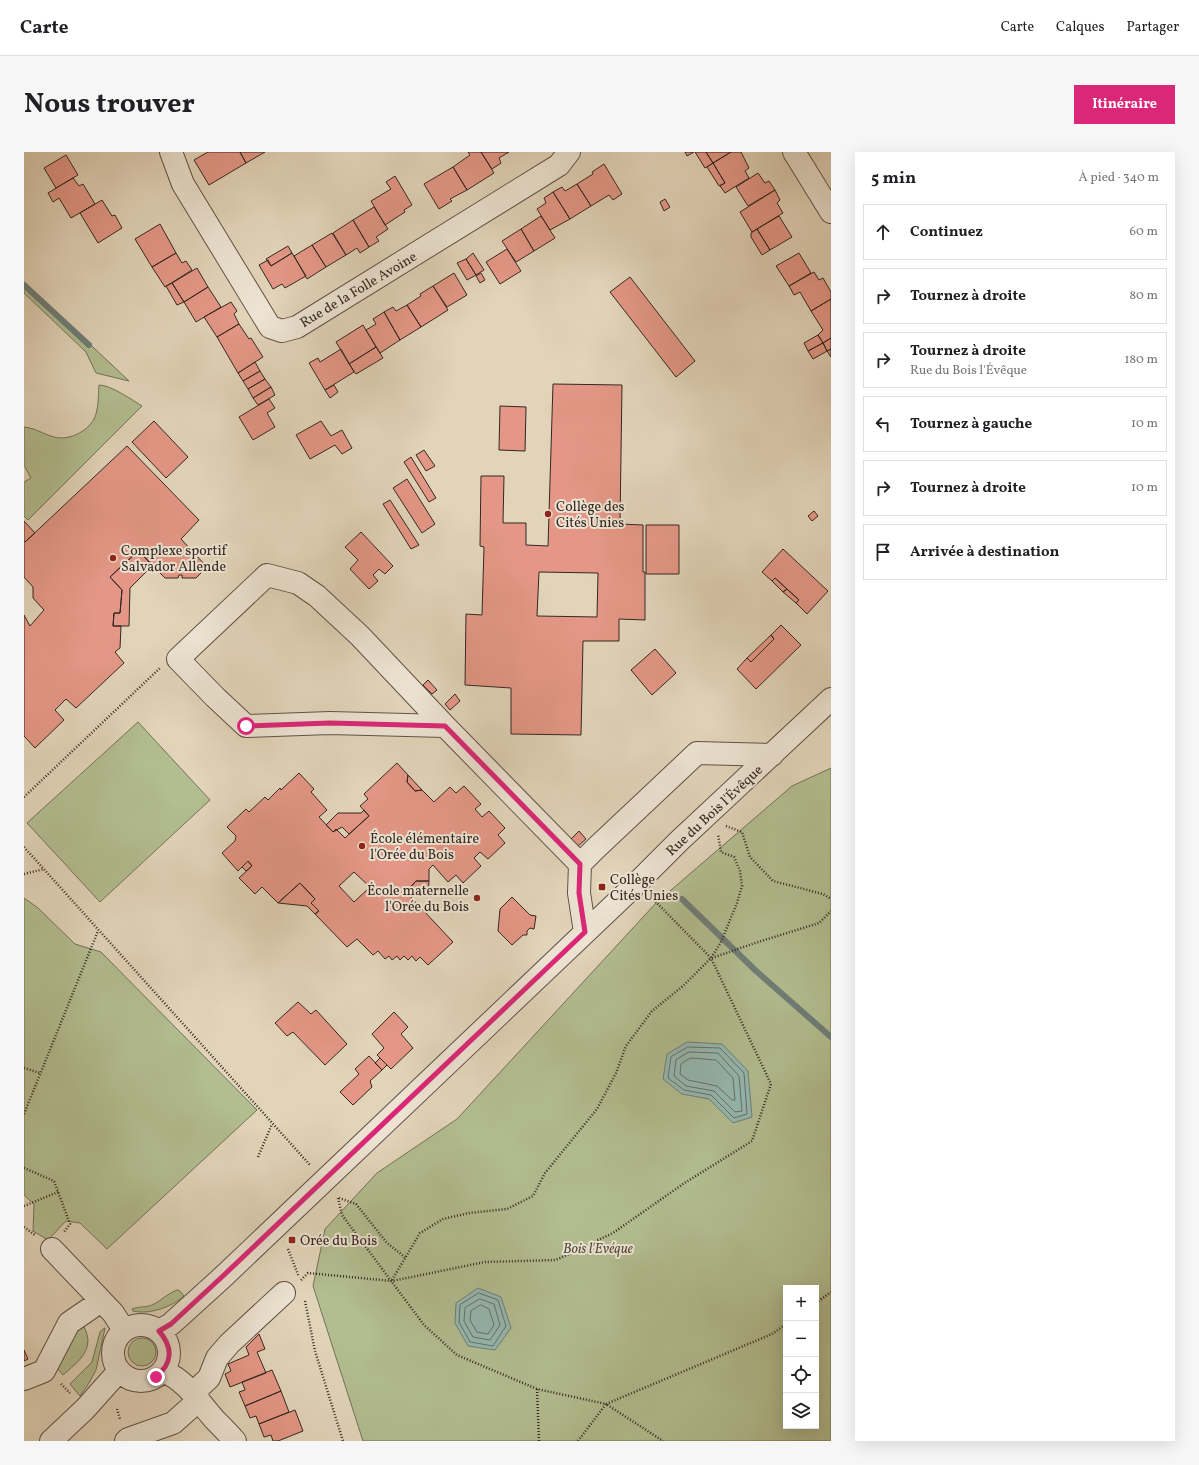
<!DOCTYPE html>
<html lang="fr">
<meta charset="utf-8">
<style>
body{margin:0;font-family:Vollkorn,serif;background:#f6f6f6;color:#202124}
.controls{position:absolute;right:12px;bottom:12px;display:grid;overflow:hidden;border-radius:0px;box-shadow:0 4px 16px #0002}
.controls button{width:36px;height:36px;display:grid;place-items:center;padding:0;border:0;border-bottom:1px solid #e0e0e0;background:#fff;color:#202124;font:20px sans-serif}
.stop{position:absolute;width:12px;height:12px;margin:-9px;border:3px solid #db2777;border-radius:50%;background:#fff}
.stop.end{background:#db2777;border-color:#fff;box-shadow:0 1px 4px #0008}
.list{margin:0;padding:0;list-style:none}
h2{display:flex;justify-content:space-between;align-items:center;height:52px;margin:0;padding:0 16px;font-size:17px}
h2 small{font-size:13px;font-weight:400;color:#757577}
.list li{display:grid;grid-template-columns:26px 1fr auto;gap:12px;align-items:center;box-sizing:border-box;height:56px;margin:0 8px 8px;padding:0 8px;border:1px solid #e0e0e0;border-radius:0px}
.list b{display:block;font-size:15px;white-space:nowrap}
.list p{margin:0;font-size:13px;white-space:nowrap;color:#757577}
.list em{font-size:13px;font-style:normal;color:#757577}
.icon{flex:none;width:22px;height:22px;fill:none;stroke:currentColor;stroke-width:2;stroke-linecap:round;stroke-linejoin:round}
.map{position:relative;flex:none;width:807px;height:1289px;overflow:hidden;border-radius:0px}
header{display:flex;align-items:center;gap:24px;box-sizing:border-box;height:56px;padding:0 20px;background:#fff;border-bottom:1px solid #e0e0e0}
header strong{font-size:19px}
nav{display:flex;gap:22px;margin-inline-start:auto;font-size:14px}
.intro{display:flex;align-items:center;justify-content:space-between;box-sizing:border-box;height:96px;padding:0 24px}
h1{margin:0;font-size:28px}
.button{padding:10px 18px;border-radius:0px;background:#db2777;color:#fff;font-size:14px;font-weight:700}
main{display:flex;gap:24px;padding:0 24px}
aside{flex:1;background:#fff;border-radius:0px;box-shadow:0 4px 16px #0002}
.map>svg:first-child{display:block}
.green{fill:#b2bd90;stroke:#747259;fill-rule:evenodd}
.water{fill:#95b8b1;stroke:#6f7e78}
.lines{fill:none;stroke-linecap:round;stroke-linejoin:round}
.shore{stroke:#65706a;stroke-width:1}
.stream{stroke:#6f7e78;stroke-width:6}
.building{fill:#e49786;stroke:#352722;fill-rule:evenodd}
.minor-casing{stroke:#605248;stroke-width:24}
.path{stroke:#352722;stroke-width:2.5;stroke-dasharray:1 2;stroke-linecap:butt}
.minor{stroke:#ece3d2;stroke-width:22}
.route{stroke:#db2777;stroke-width:5}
.poi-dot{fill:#8f2418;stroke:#ece3d2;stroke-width:1.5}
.labels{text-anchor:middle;stroke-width:4;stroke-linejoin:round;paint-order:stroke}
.street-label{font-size:14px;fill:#352722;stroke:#ece3d2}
.poi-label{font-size:14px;fill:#352722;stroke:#ece3d2;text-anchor:start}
.park-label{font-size:14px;font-style:italic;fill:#544c3e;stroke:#ece3d2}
</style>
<header>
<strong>Carte</strong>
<nav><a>Carte</a><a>Calques</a><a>Partager</a></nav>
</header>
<div class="intro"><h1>Nous trouver</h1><a class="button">Itinéraire</a></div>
<main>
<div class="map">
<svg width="807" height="1289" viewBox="0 0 807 1289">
<rect width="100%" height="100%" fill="#e2d4b9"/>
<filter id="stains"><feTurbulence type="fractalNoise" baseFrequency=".005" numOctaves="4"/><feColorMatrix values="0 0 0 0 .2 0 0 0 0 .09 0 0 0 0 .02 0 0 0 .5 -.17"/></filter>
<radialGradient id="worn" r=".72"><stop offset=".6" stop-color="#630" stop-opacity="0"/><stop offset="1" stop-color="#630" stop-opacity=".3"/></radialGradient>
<path class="green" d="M0 130 105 229 72 221 62 200 0 141Z
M75 233C87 233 108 248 118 254L4 368 0 364V330L7 326 0 313V275C11 276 19 282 30 285 44 289 63 280 70 267 75 257 74 244 75 233Z
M114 570 186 648 76 750 3 671Z
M807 616V1289H339L289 1134 301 1077 353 1021 433 967 632 751 768 634ZM762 1136H792V1274H762Z
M0 746 14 756 51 792 77 800 233 958 83 1097 56 1071 42 1069 24 1088 9 1079 10 1052 0 1043Z
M153 1138 156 1139 160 1144C148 1155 125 1163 109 1159L108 1157C115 1154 123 1156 130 1152 138 1148 144 1141 153 1138Z
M55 1173 60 1175C72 1197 54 1210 39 1223L33 1216Z
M81 1176 72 1218 65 1231 56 1244 46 1232 68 1210 76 1180 79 1177Z
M104 1200a14 14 0 1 1 28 0a14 14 0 1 1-28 0Z"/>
<path class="water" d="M663 890 698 892 724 919 728 965 709 971 685 947 658 942 639 927 643 902Z
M454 1136 477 1145 487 1176 471 1198 444 1194 431 1171 432 1151Z"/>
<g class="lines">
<path class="shore" d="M664 895 696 896 720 921 723 962 710 966 687 943 660 938 644 926 647 905Z
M665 900 694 901 715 924 718 959 711 960 690 939 662 934 650 924 652 908Z
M667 906 692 908 709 926 711 948H708L693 934 664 928 656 922 657 912Z
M455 1141 474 1148 482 1174 469 1194 446 1190 435 1170 436 1153Z
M456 1147 470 1152 476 1173 466 1188 449 1185 440 1169 441 1156Z
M457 1153 465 1157 470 1173 464 1182 453 1180 446 1168 447 1159Z"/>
<path class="stream" d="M0 133 65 193
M658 747 731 818 807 885"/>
</g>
<path class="building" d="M184 0H216L222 11 185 33 170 8Z
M216 0H241L222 11Z
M444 0H457L470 21 443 38 429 15 446 3Z
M457 0H485L475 6 477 11 468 17Z
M661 0H670L663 4Z
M671 0H682L689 11 681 16Z
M682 0H707L689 11Z
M707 0H717L725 16 721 19 725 26 701 41 696 34 701 31 689 11Z
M42 3 54 23 32 36 20 16Z
M689 11 701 31 695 34 683 15Z
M580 12 598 42 589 48 585 43 567 54 553 32 569 22 568 20Z
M429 15 443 38 426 47 428 49 415 57 400 32Z
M734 21 741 31 745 29 751 38 724 54 712 35Z
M371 24 388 53 380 58 381 60 361 73 347 49 367 37 362 30Z
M49 26 55 34 59 32 71 52 47 66 35 46 29 50 24 41Z
M553 32 567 54 546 67 529 40 538 35 541 39Z
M751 38 756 48 753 51 759 61 728 80 716 60Z
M529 40 546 67 526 78 513 57 522 51 520 46Z
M641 47 646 55 640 59 636 50Z
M78 48 88 64 91 63 98 76 74 91 56 61Z
M350 55 364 77 352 85 355 89 345 95 329 68Z
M517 64 531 86 510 99 497 77Z
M755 64 768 85 746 98 733 77Z
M329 68 345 95 336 101 333 96 322 103 309 81Z
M136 72 152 101 128 115 111 87Z
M497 77 510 99 492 110 478 89Z
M733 77 746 98 738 103 727 85V81Z
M308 81 322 103 302 115 288 93Z
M288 93 302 115 283 127 270 104Z
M264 94 268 101 247 114 242 107Z
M483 97 497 119 476 132 462 110Z
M152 101 158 111 162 109 168 118 141 135 128 115Z
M268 101 282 124 261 136 258 132 249 137 235 113 244 108 247 114Z
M449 101 460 118 452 123 442 107Z
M775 101 787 121 765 134 752 114Z
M442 107 452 123 443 128 433 111Z
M173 116 184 135 160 150 148 131Z
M790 120 795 128 799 126 807 140V147L787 159 776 140 770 143 765 134Z
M430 121 443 143 423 155 409 134Z
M457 121 461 128 456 131 452 124Z
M606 125 671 209 652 225 586 140Z
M148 131 160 150 153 153 142 134Z
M409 134 424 158 397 175 383 153 397 144 396 142Z
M184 135 197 155 172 170 160 150Z
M807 147V186L799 191 794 183 799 178 787 159Z
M207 150 213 159 210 162 215 172 193 185 180 165Z
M383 153 397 175 376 188 360 160 369 155 372 159Z
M360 160 376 188 356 201 342 178 352 172 349 167Z
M215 172 225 187 227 186 239 205 214 221 193 185Z
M339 173 352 195 325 212 312 190Z
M794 183 799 191 784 199 780 191Z
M807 186V197L803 199 799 191Z
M799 191 803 199 789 207 784 199Z
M352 195 359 206 332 222 325 212Z
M317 197 330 220 301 238 285 211 294 206 296 210Z
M807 197V205L803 199Z
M231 210 236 219 219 229 214 221Z
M236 219 241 227 224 237 219 229Z
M241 227 247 235 229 246 224 237Z
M529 232 598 233 596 372 619 373V420H621V468L595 467V489H559L557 583 487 582V536L441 533 442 462 458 463 460 395 456 394 457 324H480L479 371H502V393L524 394ZM515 420 574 421 573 465 513 464Z
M310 233 314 240 306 246 301 238Z
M247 235 251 243 234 253 229 246Z
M245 247 251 256 243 261 251 275 229 288 215 265Z
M476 254 502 255 501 299 475 298Z
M130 269 164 305 142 326 108 290Z
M297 269 307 284 318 278 328 296 318 302 311 293 286 307 272 283Z
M103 294 175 368 157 387 183 415 172 426H158V423H155L154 426H141L114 399 86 425 98 438 96 461H90L89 474H97L96 496 91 500 100 511 52 556 42 547 31 558 40 568 11 596 0 584V463L6 474 20 458 9 446V435L0 425V389L1 390Z
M400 298 411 314 402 319 392 303Z
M387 305 412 346 405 350 380 310Z
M383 327 411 372 398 381 369 336Z
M366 348 395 393 387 397 359 352Z
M790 359 794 364 788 369 784 364Z
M0 369 11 381 1 390 0 389Z
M622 373H655V422H622Z
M337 380 369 414 361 422 355 417 349 423 354 429 345 437 326 417 334 408 321 395Z
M759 397 804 439 783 462 772 451 775 448 751 426 748 429 738 420Z
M114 399 129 413 106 436 105 474H89L90 461H96L98 438 86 425Z
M751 426 763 437 759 440 748 429Z
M763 437 775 448 772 451 759 440Z
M757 473 777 493 732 537 713 517 723 506 727 510 750 487 747 483Z
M747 483 750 487 727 510 723 506Z
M631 497 652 521 628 543 607 518Z
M404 528 413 538 408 542 399 533Z
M431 542 436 549 426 558 421 552Z
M373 611 384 623 383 630 391 639 398 638 410 650 426 635 432 641 440 634 457 652 451 657 458 665 465 659 481 676 474 683 481 691 464 707 456 700 450 706 457 714 439 731 432 723 424 730 409 713 405 717V729H392L382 740 429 790 404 813 396 805 392 809 388 804 384 808 380 804 376 808 373 804 368 808 365 804 361 807 354 799 349 803 333 787 323 795 291 762 295 759 287 751 291 747 276 731 254 751 238 735 231 742 215 726 228 714 224 709 214 719 198 701 211 689 212 684 203 675 222 657 225 660 241 645 244 648 256 636 257 638 275 621 290 637 287 640 303 658 295 665 309 680 312 677 321 686 345 664 336 654 344 647 340 642ZM330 720 346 735 330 750 315 734Z
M384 623 398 638 391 639 383 630Z
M340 658 345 664 325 682 318 675 309 680 302 673 314 661H337Z
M555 679 562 687 554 694 547 687Z
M224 709 228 714 222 719 218 715Z
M392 729H405L404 743 384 742 382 740Z
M276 731 291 747 287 751 295 759 291 762 283 754 254 751Z
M488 745 506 763 512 764 510 777 506 776 503 779V783H499L488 793 474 779 476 757Z
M274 850 287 862 292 858 323 892 301 913 269 880 263 884 251 871Z
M370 860 384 875 377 882 389 896 367 917 353 903 360 896 348 882Z
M345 904 358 918 346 929 348 935 329 953 316 940 335 922 331 917Z
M356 906 363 913 358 918 351 911Z
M235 1182 241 1197 233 1200 242 1221 206 1235 201 1222 207 1219 204 1212 225 1203 222 1195Z
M0 1198 4 1207 0 1209Z
M248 1218 257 1239 221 1254 215 1240 221 1238 218 1230Z
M257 1239 265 1260 235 1272 232 1264 226 1266 221 1254Z
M271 1258 279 1279 254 1289H249L247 1283 240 1285 235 1272Z"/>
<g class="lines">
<defs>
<path id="minor" d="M147 0 159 32 246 175 258 179 273 175 535 13 545 0
M770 0 807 60
M421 574 306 571 222 574 191 545 154 507 243 423 274 431 293 444 336 484 421 574 556 712
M561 780 555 741 556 712 571 697 673 601 748 603
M28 1097 89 1161 100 1178
M89 1201a28 28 0 1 1 56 0a28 28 0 1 1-56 0Z
M135 1179 147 1172 201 1123 609 735 655 689 807 547
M139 1219C164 1230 174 1249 191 1268 198 1275 205 1282 211 1289
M0 1227 20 1219 45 1171 77 1149
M169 1241 185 1226 193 1206 205 1192 260 1141
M27 1289 61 1257 95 1219
M102 1289 104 1287 149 1271 175 1248"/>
</defs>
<use href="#minor" class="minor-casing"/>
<path class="path" d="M0 645 136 516
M702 674 718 680 726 705 749 729 799 742 807 747
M0 695 286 1013
M0 722 20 717
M688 806 731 791 795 771 807 759
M0 916 16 921
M0 962 74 779
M234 1005 248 972
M0 1016 30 1029 46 1072 40 1080
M314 1046 318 1063 400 1173 433 1203 513 1237 582 1252 748 1182 762 1172
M315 1046 332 1052 363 1091 382 1106
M0 1054 34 1040
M0 1075 11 1083
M264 1097 275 1125
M277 1128 284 1121 368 1129 461 1110 532 1108 589 1081 659 1032 728 989 747 932 687 806 628 746
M368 1128 396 1081 419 1067 445 1061 483 1057 509 1044 521 1021 573 957 592 921 602 894 628 859 659 834 687 806 697 790 713 751 718 734 716 719 710 705 697 700 694 682
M281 1149 291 1199 319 1289
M792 1151 807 1140
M37 1232 46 1241
M513 1237 515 1289
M93 1257 96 1267
M554 1289 582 1252 639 1289"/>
<use href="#minor" class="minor"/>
</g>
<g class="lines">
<path class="route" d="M132 1225C149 1211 149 1195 135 1179L147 1172 200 1123 561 780 555 741 556 712 421 574 306 571 222 574"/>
</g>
<g class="poi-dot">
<circle cx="524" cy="362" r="4"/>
<circle cx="89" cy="406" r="4"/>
<circle cx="338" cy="694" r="4"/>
<rect x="574" y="731" width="8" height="8" rx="2"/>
<circle cx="453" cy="746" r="4"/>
<rect x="264" y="1084" width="8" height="8" rx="2"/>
</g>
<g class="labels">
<g class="street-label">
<text transform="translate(334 137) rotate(-31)" y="5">Rue de la Folle Avoine</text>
<text transform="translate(690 658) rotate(-43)" y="5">Rue du Bois l'Évêque</text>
</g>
<g class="poi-label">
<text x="532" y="359">Collège des<tspan x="532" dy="16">Cités Unies</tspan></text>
<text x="97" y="403">Complexe sportif<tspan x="97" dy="16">Salvador Allende</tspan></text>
<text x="346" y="691">École élémentaire<tspan x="346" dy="16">l'Orée du Bois</tspan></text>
<text x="586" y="732">Collège<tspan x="586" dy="16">Cités Unies</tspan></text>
<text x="445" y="743" text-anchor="end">École maternelle<tspan x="445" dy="16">l'Orée du Bois</tspan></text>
<text x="276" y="1093">Orée du Bois</text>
</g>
<g class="park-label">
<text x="574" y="1101">Bois l'Evéque</text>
</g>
</g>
<rect width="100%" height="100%" filter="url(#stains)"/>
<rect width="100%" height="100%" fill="url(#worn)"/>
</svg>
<div class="controls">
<button>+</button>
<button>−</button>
<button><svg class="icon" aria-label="locate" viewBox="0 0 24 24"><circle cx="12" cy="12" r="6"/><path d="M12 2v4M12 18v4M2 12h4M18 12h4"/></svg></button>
<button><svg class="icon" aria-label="layers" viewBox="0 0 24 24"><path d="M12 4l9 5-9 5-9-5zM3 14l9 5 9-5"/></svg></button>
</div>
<div class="stop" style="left:222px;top:574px"></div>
<div class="stop end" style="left:132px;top:1225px"></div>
</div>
<aside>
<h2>5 min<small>À pied · 340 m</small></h2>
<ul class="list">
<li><svg class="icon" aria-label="ahead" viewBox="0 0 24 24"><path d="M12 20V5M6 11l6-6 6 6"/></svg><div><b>Continuez</b></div><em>60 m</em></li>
<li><svg class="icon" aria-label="right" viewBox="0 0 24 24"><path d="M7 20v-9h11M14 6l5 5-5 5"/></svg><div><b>Tournez à droite</b></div><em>80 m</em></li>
<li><svg class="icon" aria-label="right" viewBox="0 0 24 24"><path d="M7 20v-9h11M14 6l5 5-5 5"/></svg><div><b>Tournez à droite</b><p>Rue du Bois l'Évêque</p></div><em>180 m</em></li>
<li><svg class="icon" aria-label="left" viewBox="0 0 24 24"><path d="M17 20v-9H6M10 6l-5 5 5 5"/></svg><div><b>Tournez à gauche</b></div><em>10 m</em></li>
<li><svg class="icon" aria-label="right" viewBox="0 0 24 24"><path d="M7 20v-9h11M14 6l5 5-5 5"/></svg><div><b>Tournez à droite</b></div><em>10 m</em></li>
<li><svg class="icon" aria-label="arrive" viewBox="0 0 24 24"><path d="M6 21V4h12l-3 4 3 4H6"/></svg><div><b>Arrivée à destination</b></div></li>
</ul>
</aside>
</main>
